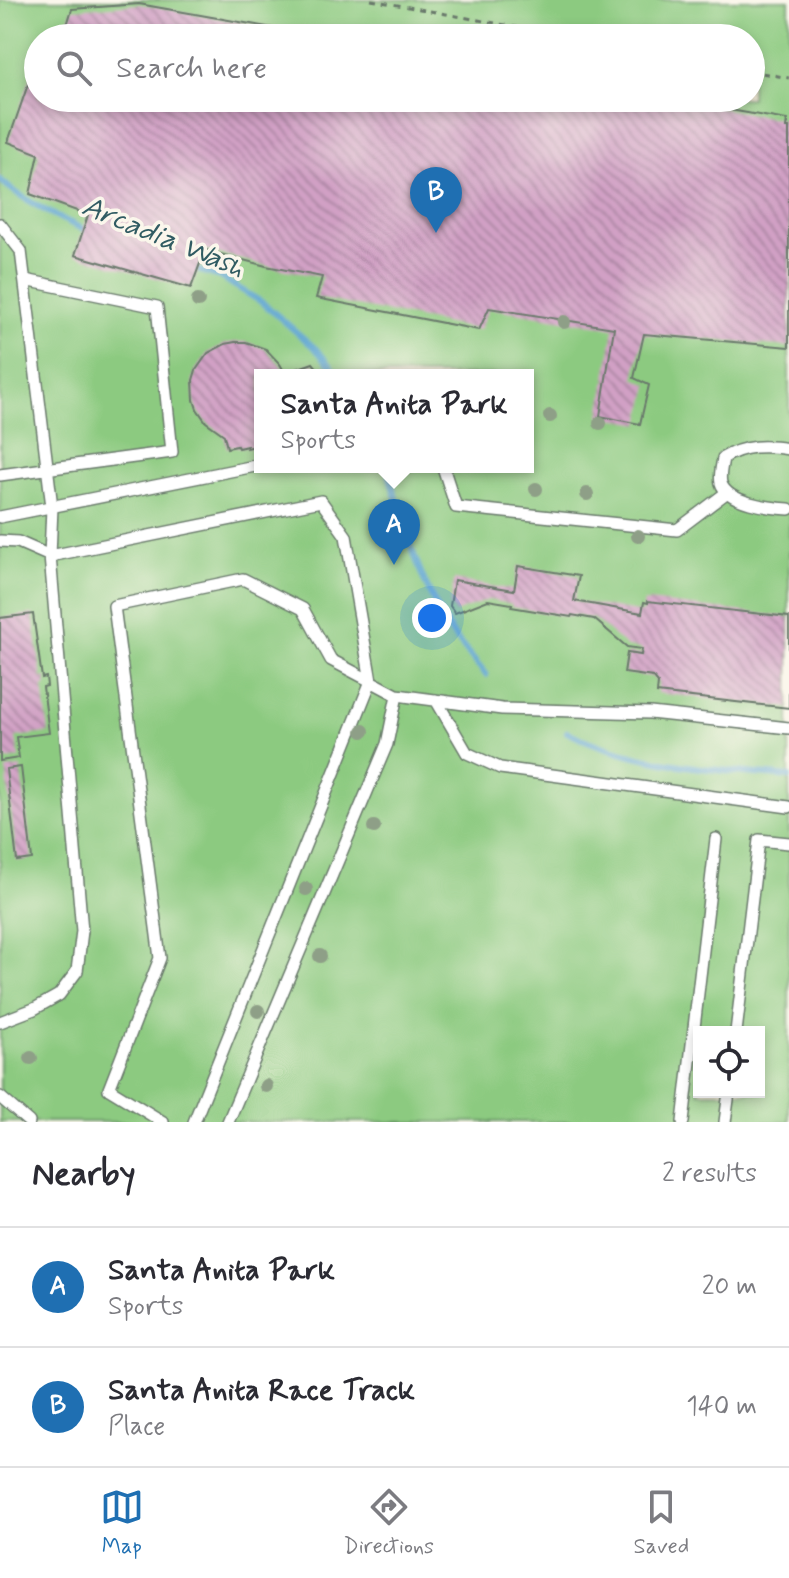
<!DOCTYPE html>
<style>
body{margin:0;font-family:Mynerve,sans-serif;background:#f2f2f3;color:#2b2b33}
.controls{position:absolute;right:24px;bottom:24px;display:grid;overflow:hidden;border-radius:0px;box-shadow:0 4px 12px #0003}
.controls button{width:72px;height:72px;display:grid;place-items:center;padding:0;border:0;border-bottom:2px solid #e1e1e2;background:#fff;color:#2b2b33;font:40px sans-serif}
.you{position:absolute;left:432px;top:618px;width:28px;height:28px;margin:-20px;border:6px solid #fff;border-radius:50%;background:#1a73e8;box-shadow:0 0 0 12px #1a73e833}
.badge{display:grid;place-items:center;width:52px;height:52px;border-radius:50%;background:#1f6fb2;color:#fff;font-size:26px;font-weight:700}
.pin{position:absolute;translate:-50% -66px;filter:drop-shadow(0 2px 4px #0008)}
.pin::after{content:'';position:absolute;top:42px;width:28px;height:24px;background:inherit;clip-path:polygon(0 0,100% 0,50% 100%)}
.popup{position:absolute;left:254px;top:369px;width:280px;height:104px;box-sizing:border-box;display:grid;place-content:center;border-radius:0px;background:#fff;filter:drop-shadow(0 2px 6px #0005);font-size:26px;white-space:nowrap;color:#7c7c81}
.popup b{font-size:30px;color:#2b2b33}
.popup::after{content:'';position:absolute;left:50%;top:100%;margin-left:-16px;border:16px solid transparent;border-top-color:#fff}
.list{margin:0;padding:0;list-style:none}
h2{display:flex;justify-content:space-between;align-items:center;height:104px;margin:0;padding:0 32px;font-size:34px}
h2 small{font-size:26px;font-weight:400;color:#7c7c81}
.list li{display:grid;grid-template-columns:52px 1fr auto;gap:24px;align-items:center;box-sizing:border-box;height:120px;padding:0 32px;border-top:2px solid #e1e1e2}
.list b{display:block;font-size:30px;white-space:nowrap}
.list p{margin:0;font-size:26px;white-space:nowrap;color:#7c7c81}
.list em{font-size:26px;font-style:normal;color:#7c7c81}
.icon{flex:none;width:44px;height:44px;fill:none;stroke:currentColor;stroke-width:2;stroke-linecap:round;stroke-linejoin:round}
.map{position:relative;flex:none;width:789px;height:1122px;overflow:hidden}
.search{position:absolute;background:#fff;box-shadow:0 4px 12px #0003;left:24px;right:24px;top:24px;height:88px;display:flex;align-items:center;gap:20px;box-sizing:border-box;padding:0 28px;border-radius:44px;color:#7c7c81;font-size:30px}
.sheet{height:344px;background:#fff}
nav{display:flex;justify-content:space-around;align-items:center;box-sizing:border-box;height:112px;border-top:2px solid #e1e1e2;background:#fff;font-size:22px;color:#7c7c81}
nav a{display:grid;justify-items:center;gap:4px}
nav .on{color:#1f6fb2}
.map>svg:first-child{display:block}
.park{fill:#8cca80;stroke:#56845a;stroke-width:2;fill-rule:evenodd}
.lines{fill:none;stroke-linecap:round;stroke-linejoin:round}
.stream{stroke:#57a2cf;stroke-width:6}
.building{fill:url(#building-back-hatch)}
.service-casing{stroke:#6a7a6c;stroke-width:14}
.path{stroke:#6a7a6c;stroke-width:3;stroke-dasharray:6 6;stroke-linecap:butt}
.service{stroke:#fff;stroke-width:11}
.tree{fill:#8e9f87}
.labels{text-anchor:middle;stroke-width:7;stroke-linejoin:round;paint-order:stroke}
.water-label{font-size:30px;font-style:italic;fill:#305b62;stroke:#fbf7ec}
</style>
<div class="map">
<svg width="789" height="1122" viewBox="0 0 789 1122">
<defs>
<pattern id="building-back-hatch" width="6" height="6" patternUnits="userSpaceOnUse" patternTransform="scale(2)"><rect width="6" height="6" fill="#d1a0c5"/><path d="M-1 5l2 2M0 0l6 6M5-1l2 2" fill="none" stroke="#a984a1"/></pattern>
</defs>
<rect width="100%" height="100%" fill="#fbf7ec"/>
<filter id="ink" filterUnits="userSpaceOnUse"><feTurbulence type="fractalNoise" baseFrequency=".0125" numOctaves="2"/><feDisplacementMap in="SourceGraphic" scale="16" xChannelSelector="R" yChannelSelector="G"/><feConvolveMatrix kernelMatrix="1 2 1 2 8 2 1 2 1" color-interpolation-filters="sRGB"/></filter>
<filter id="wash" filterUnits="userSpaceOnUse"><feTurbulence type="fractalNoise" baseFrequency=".006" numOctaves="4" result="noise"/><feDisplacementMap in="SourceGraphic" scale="32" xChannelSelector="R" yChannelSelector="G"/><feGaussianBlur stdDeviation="1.8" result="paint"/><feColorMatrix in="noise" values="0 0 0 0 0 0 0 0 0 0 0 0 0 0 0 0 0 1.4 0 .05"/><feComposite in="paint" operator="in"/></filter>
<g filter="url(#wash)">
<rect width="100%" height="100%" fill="#f4ebd5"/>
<path class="park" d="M0 0H789V1122H0ZM38 38H751V98H38ZM260 375H528V467H260ZM699 1032H759V1092H699Z"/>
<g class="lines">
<path class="stream" d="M0 180C25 202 59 218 89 232
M190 268 220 277 263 303 316 349 339 375
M387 467C404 525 419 585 454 636 464 649 476 662 486 675
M567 732C635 765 715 770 789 777"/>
</g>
<g id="blocks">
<path class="building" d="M139 4 318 36V38H63L72 9Z
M33 70 38 71V98H662L787 120 786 128H789V347L644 334 634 378 649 385 640 424 600 416 614 328 489 308 479 330 316 298 322 277 266 266 205 250 191 288 75 255 88 215 30 194 39 154 8 142Z
M235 342H246L266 349 280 364 285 373 313 363 323 375H260V445L247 448V446L238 448 237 446 227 448 224 435 206 422 197 409 194 400 193 380 196 370 208 353 225 344Z
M518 566 579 576 574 601 642 613 644 602 648 603V601L789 617V708L657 693 658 683 653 677 624 673 627 653 641 655 642 649 627 647 594 619 572 615 571 617 511 607 512 604 488 600 455 613 450 606 454 580 514 590Z
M33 614 42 678 46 677 47 686 43 687 49 733 16 737 19 758 0 761V618Z
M21 767 32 859 17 861 6 769Z"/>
</g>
</g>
<g filter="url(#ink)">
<use href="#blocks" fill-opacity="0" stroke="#6a7a6c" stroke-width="2"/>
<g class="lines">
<defs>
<path id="service" d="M0 224 21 251 52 507 50 556 82 931 77 971 59 995 34 1009 0 1022
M789 449C765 445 744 445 723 458 722 465 719 476 721 483 727 503 771 508 789 509
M443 467 456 507 677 530 726 493
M0 475 172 452 157 307 25 280
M0 517 260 465
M0 541 18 542 50 556 321 501 346 536 371 681 194 1122
M397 695 502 709 650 713 789 728
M436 700 467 753 500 768 789 807
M736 1032 759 840 789 843
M0 1097 29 1122
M163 1122 109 1089 160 958 114 606 243 579 303 609 331 660 397 695 387 744 228 1122
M683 1122 716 839
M725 1122 729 1092"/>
</defs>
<use href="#service" class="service-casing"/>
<path class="path" d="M371 0 575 38
M751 71 789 78
M787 124H789"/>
<use href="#service" class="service"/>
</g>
<g class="tree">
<circle cx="198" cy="301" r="7"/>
<circle cx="564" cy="322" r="7"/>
<circle cx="550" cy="416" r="7"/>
<circle cx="600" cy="423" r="7"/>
<circle cx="536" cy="489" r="7"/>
<circle cx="587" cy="494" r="7"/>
<circle cx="638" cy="536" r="7"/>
<circle cx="363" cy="731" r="7"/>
<circle cx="374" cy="827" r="7"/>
<circle cx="306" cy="889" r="7"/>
<circle cx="320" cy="956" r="7"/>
<circle cx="258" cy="1011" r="7"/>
<circle cx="31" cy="1058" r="7"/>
<circle cx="266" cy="1086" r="7"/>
</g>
</g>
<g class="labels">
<g class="water-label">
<text transform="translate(164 236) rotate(22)" y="10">Arcadia Wash</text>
</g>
</g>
</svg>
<div class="controls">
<button><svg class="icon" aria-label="locate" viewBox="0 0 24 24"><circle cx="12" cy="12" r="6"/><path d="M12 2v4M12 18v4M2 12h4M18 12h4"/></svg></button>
</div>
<div class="you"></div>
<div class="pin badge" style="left:394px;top:565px">A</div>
<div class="popup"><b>Santa Anita Park</b>Sports</div>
<div class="pin badge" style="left:436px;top:233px">B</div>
<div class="search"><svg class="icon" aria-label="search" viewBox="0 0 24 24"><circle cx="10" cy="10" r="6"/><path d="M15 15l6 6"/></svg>Search here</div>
</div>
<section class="sheet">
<h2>Nearby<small>2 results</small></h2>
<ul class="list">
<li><span class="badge">A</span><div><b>Santa Anita Park</b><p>Sports</p></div><em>20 m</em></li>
<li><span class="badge">B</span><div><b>Santa Anita Race Track</b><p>Place</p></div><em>140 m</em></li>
</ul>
</section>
<nav>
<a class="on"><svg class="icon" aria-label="map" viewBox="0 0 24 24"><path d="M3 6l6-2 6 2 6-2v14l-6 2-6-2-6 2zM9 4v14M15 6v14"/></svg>Map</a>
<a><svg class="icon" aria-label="directions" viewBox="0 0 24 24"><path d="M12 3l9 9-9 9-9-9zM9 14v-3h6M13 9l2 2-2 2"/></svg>Directions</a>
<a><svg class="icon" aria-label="saved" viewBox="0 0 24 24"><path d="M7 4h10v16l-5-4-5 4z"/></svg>Saved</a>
</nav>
